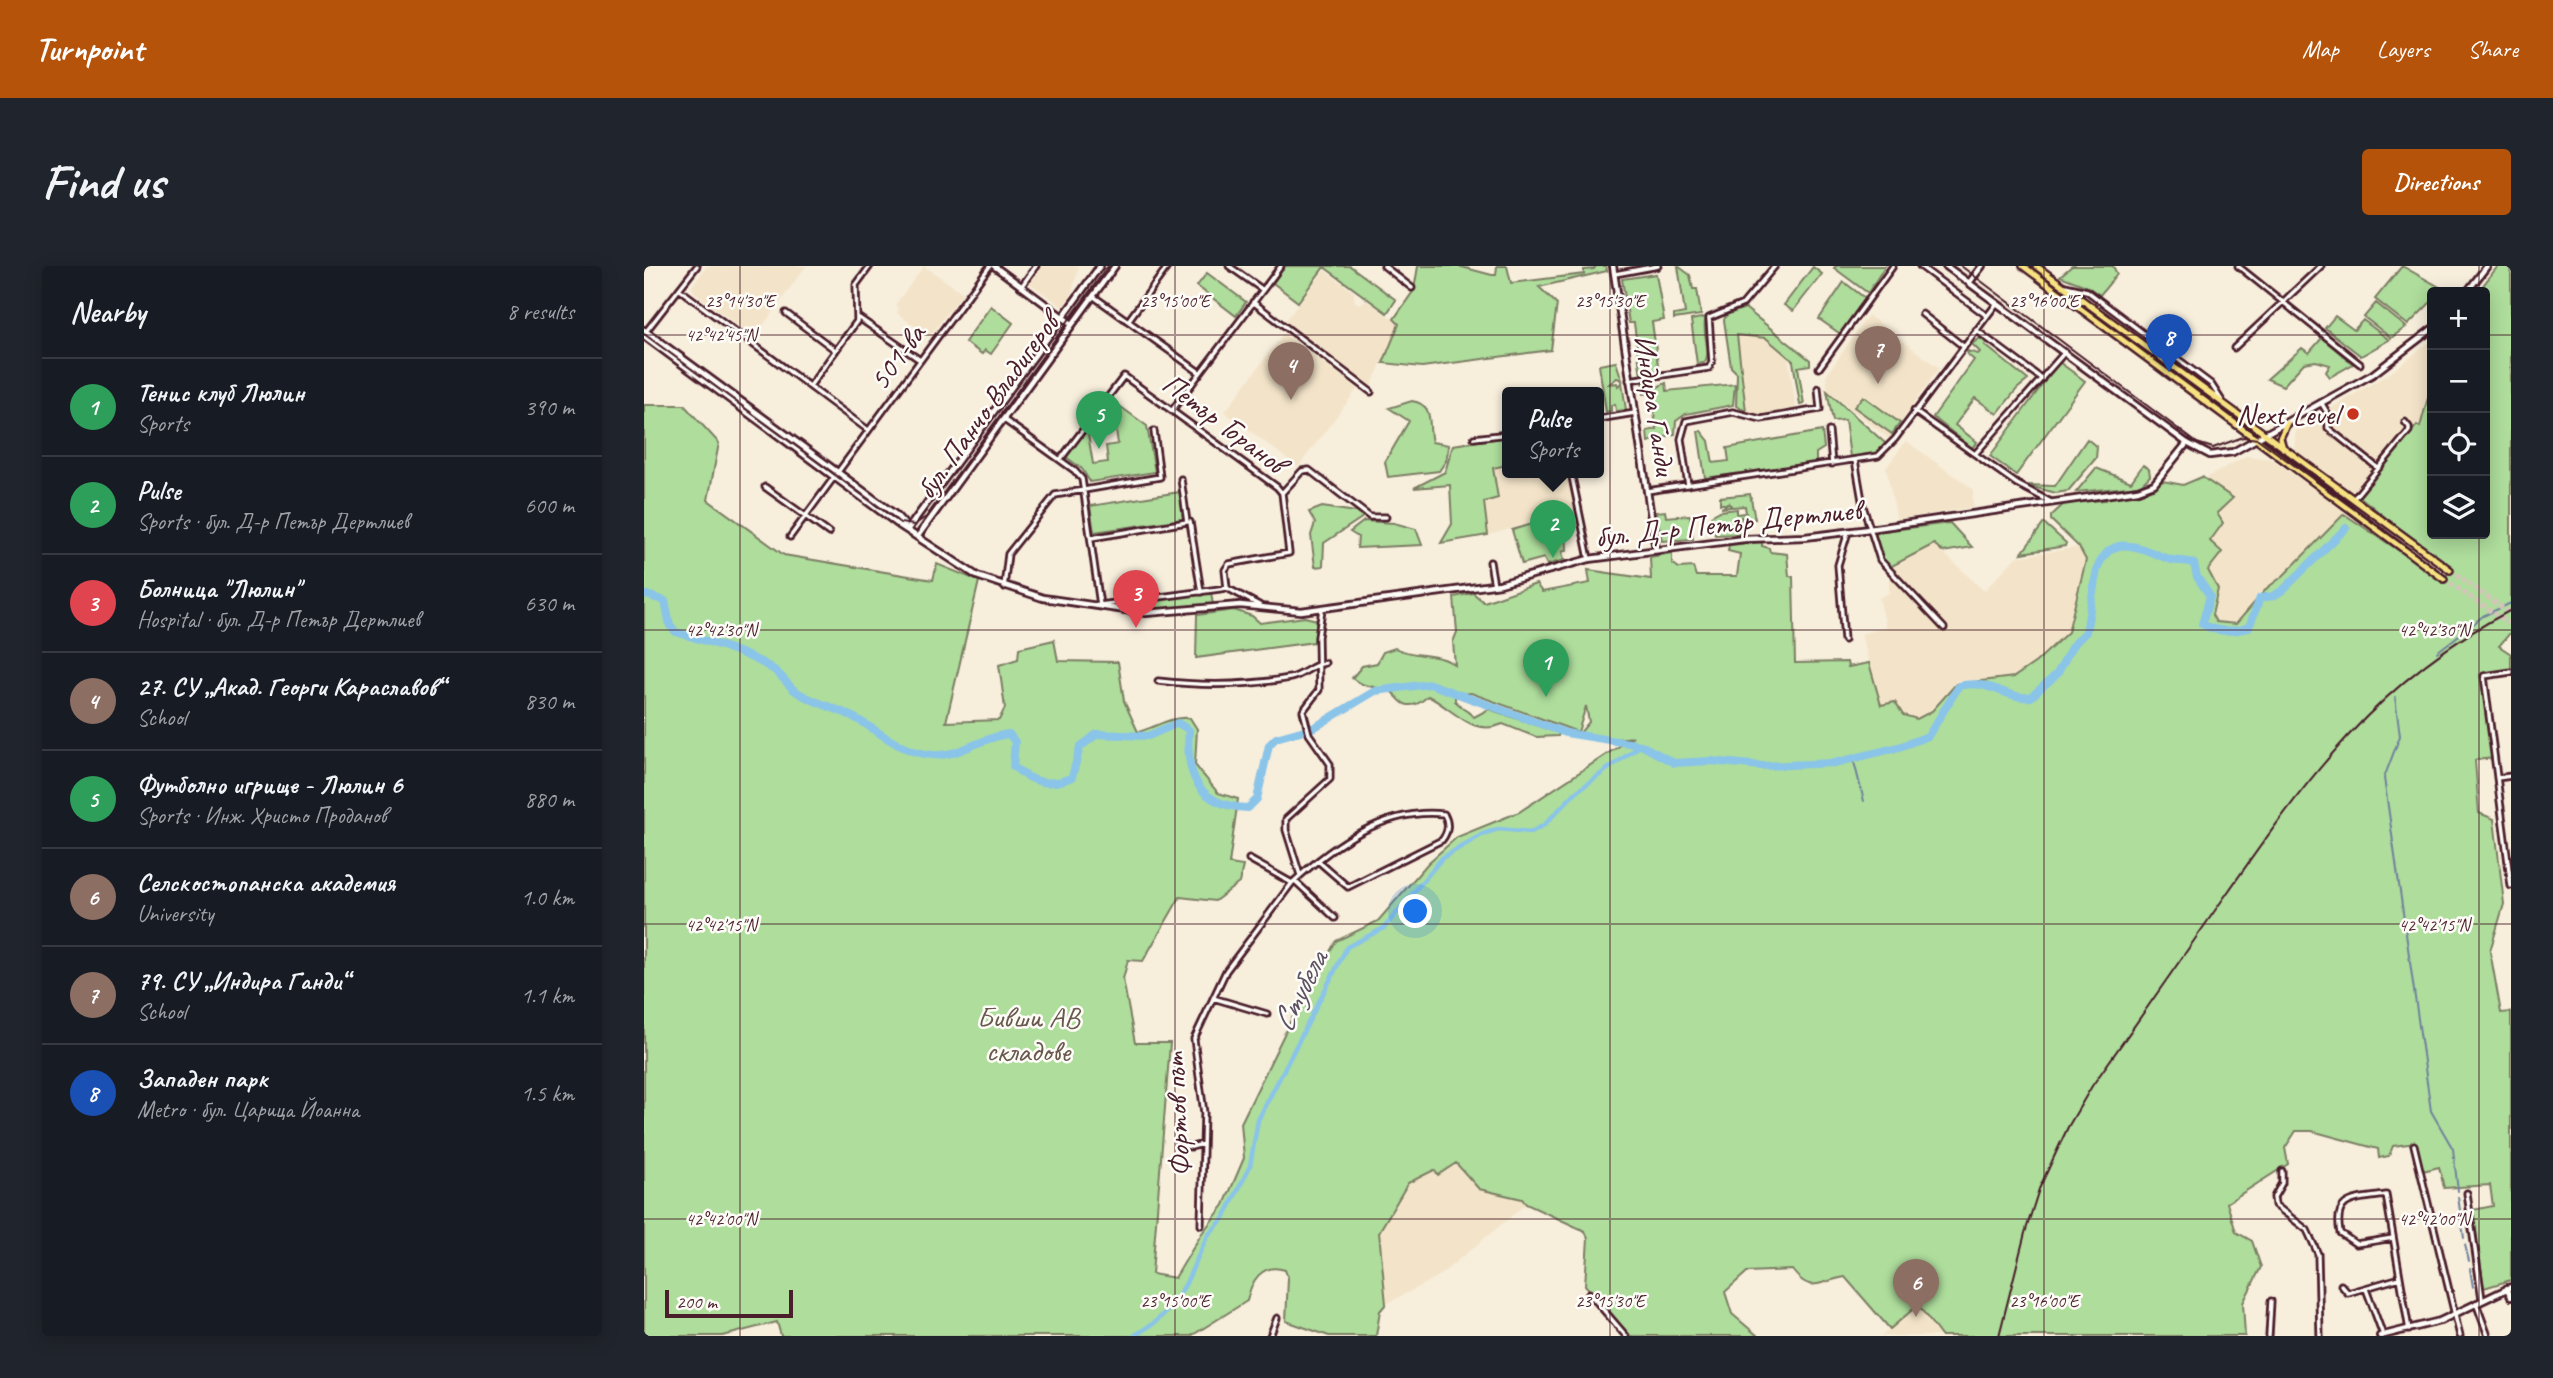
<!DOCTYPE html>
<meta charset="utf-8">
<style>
body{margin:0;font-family:Caveat,sans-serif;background:#20242c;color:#f1f3f6}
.controls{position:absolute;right:21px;top:21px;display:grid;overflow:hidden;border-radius:7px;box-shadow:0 4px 18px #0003}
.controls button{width:63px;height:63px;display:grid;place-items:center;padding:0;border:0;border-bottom:2px solid #363941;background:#171b24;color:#f1f3f6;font:35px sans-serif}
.scale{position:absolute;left:21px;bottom:18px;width:128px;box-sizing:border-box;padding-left:7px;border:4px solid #4a1f2b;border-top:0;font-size:19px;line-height:24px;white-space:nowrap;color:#4a1f2b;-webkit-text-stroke:5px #fdfcf7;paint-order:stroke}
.you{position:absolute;left:772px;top:646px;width:24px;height:24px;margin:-18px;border:5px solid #fff;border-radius:50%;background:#1a73e8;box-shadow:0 0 0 10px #1a73e833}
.badge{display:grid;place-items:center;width:46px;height:46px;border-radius:50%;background:#b45309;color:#fff;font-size:23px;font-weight:700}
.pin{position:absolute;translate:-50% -58px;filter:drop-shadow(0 2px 4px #0008)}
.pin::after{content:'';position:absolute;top:37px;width:24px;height:21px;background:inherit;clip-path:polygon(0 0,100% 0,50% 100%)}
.popup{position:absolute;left:858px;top:121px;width:102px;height:91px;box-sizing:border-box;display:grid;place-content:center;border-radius:7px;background:#171b24;filter:drop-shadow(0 2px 5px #0005);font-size:23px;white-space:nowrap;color:#9ea1a6}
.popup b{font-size:26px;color:#f1f3f6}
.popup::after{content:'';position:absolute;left:50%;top:100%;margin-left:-14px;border:14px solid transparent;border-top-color:#171b24}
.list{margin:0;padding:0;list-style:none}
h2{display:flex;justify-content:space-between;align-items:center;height:91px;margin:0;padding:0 28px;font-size:30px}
h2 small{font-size:23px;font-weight:400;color:#9ea1a6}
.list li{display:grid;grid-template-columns:46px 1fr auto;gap:21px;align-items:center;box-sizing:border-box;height:98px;padding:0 28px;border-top:2px solid #363941}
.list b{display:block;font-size:26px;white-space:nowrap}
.list p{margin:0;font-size:23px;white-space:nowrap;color:#9ea1a6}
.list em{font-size:23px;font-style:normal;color:#9ea1a6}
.icon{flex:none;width:38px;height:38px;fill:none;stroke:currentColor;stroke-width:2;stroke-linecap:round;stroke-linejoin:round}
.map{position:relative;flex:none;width:1867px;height:1070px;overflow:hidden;border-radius:7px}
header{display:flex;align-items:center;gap:42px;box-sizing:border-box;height:98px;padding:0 35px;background:#b45309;color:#fff}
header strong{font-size:33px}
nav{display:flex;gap:38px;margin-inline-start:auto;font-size:24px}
.intro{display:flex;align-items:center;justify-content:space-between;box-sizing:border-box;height:168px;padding:0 42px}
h1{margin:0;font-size:49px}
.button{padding:18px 32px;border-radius:7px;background:#b45309;color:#fff;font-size:24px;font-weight:700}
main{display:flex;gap:42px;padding:0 42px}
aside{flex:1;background:#171b24;border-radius:7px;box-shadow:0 4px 18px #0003}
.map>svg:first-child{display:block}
.built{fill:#f3e4c9}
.green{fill:#aedd9c;stroke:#7c7e64;stroke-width:2;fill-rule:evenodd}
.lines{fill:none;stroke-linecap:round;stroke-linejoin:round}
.stream{stroke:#70829d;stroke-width:2}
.canal{stroke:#8ac4e9;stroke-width:4.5}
.river{stroke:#8ac4e9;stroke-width:8}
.primary-tunnel{stroke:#d4c5b9;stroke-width:5;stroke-dasharray:5 2.5;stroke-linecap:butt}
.minor-casing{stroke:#4a1f2b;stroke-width:9}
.tertiary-casing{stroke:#4a1f2b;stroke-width:10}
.secondary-casing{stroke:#4a1f2b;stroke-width:10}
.primary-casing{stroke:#4a1f2b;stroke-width:10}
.minor{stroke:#fdfcf7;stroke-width:3.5}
.tertiary{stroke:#fdfcf7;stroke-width:4.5}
.secondary{stroke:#fdfcf7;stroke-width:4.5}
.primary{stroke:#f7e281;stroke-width:5}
.tram{stroke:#4a1f2b;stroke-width:2}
.rail{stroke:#4a1f2b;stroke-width:2}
.ticks{fill:none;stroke:#4a1f2b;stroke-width:2;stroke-opacity:0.45}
.poi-dot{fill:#c8321e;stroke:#fdfcf7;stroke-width:2.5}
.labels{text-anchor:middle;stroke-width:5;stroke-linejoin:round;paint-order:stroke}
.street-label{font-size:30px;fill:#4a1f2b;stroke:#fdfcf7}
.poi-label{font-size:30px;fill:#4a1f2b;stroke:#fdfcf7;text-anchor:end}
.park-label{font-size:30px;fill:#68584d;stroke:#fdfcf7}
.water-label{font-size:32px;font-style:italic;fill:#5d5164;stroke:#fdfcf7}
.ticks-label{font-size:18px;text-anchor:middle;fill:#4a1f2b;stroke:#fdfcf7;stroke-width:5;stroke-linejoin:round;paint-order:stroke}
</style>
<header>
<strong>Turnpoint</strong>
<nav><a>Map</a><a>Layers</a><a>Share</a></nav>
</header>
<div class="intro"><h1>Find us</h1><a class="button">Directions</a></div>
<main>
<aside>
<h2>Nearby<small>8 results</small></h2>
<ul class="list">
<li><span class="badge" style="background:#2e9e5b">1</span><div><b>Тенис клуб Люлин</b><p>Sports</p></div><em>390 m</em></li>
<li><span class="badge" style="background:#2e9e5b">2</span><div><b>Pulse</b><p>Sports · бул. Д-р Петър Дертлиев</p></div><em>600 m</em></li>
<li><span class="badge" style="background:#e0444e">3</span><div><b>Болница &quot;Люлин&quot;</b><p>Hospital · бул. Д-р Петър Дертлиев</p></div><em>630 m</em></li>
<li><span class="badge" style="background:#8d6e63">4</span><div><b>27. СУ „Акад. Георги Караславов“</b><p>School</p></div><em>830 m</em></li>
<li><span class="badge" style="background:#2e9e5b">5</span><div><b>Футболно игрище - Люлин 6</b><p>Sports · Инж. Христо Проданов</p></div><em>880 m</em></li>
<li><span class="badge" style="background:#8d6e63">6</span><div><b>Селскостопанска академия</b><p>University</p></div><em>1.0 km</em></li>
<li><span class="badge" style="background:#8d6e63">7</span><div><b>79. СУ „Индира Ганди“</b><p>School</p></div><em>1.1 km</em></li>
<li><span class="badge" style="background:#1a4fb4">8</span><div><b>Западен парк</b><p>Metro · бул. Царица Йоанна</p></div><em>1.5 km</em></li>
</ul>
</aside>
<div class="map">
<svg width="1867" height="1070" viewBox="0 0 1867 1070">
<rect width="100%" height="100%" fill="#f7eedc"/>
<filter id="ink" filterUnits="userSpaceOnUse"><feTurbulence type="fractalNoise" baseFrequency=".0143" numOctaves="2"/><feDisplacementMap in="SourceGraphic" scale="14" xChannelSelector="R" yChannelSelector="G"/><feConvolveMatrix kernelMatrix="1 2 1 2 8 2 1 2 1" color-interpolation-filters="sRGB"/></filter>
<g filter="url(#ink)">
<path class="built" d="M63 0H162L110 72 50 26 48 20Z
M280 0 319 27 285 71 253 47 255 43 251 39Z
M396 0H435L427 30 419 41 384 16Z
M680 4 710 26 711 36 716 38 722 34 755 57 726 123 640 57Z
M1224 49 1295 102 1245 173 1184 125 1182 110Z
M640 67 714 122 654 201 581 146Z
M1093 69 1122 72 1144 91 1152 143 1117 150 1102 145Z
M1788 74V117L1776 161 1773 160 1716 228 1709 230 1650 185 1652 163 1749 105Z
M1262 175 1329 223V241L1253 254 1242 202Z
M1602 190 1627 193 1704 246 1639 310 1623 322 1604 343 1600 353 1588 359 1572 356 1568 349 1574 323 1564 304 1565 276 1573 247 1589 232 1562 212Z
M863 199 864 206H924L931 245 844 269 840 236 854 232 849 201Z
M1290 278 1340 325 1372 291 1435 281 1442 294 1424 366 1392 396 1370 411 1327 415 1304 425 1288 445 1273 453 1237 440 1217 368 1242 361 1235 332 1245 327V304Z
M812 897 835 923 878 933 882 938 795 1010 742 1038 734 966 764 917 790 903 795 909Z
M1274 1039 1297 1070H1237Z"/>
<path class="green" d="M641 0H706L752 34 743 47 680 1 654 36 629 17Z
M774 0H814L848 9H852L853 0H863L867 17 940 8V4L950 3 952 0H962L963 5 895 21 913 38 907 84 778 101 739 97 755 58 750 53 770 24Z
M1034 0 1046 9 1049 23H1053L1057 49 1030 53V49L1041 47Z
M1192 0H1241L1224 27 1190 2Z
M1428 0H1469L1473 8 1456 29 1442 20 1416 10Z
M1758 0 1799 23 1788 26V35L1764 59 1731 33Z
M1854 0H1867V366L1855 380 1867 388V405L1840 410 1851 492 1831 494 1835 547 1850 553 1860 638 1846 685 1857 747 1867 746V1014L1840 1022 1829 944 1849 940 1846 919 1800 922 1795 901 1779 905 1772 877 1749 880 1745 890 1735 892 1734 883 1668 865H1652L1641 882 1644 898 1583 937 1592 966 1608 975 1617 1001 1599 1037 1601 1070H1297L1274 1039 1246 1063 1201 1011C1175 1015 1167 1029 1148 1004L1103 1006 1081 1026 1088 1048 1114 1070H982L941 1019 944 972 941 965 882 938 878 933 835 923 812 897 794 909 790 904 764 917 735 966 742 1038 736 1045 732 1070H685L642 1055 644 1012 641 1004C617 996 607 1016 603 1035L547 1070H137L133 1056 79 1070H0V139H40L75 177 64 234 140 289 289 314 293 298 335 315 302 456 355 454 361 442 355 399 374 393 375 382 410 374 414 395 474 396 480 435 494 466C513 461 526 450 546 452L553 463 551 499 574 527 594 533 585 598 599 600 595 617 571 635 536 631 499 695 484 694 479 713 491 777H526L508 1008 531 1012 558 967 580 939 600 892 597 857 646 756 692 675 734 655 784 597 813 571 875 546 989 471 973 473 935 468 945 456 942 440 934 466 827 427 811 429V435L830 451 845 443 915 467 914 470 892 471 859 458C828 471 812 445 784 430 778 435 773 440 764 439 755 438 753 428 746 425 732 420 719 422 708 412L718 400 733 397 739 386 751 382C769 392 795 386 811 399L809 376 813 366 810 331 829 327 840 336 892 318 898 326 946 317 944 304 1007 313 1006 291 1028 287V297L1035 302 1049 301 1052 310H1093L1096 288 1084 285 1085 279 1118 276V280L1125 282 1126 286 1143 288 1145 310 1149 311 1151 397 1203 396 1204 401 1225 397 1237 439 1251 436 1259 449 1273 453 1288 445 1312 418 1370 411 1392 396 1424 366 1442 294 1435 281 1407 254V250L1422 236 1462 234V231L1495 227 1519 215 1539 219 1558 211 1589 232 1573 247 1579 257 1566 275 1578 286 1564 304 1574 323 1568 349 1572 356 1592 358 1623 322 1639 310 1700 248 1799 314 1806 304 1715 230 1773 159 1776 161 1788 117V268H1841V26H1834Z
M1169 1 1178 8 1149 45 1140 39Z
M563 7 602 36 592 50 553 20Z
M1012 8 1020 54 1008 56 1015 106 997 110 990 57H985L978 13Z
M1200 16 1222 33 1198 69 1175 53Z
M1732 37 1762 61 1747 72 1720 51Z
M347 40 369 57 347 88 341 84 338 88 321 76Z
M1101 42 1166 94V99L1154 101 1160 138 1156 139 1149 95 1122 72 1093 69 1102 145 1092 140 1093 107 1087 101 1080 54 1082 49Z
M1691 50 1710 64 1719 54 1745 74 1717 90 1681 62Z
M1062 51C1056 65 1069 85 1060 97L1053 98 1047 54Z
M1336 72 1342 77 1341 79 1384 114 1373 123 1353 148 1331 132 1311 159 1333 176 1328 182 1289 151 1330 94 1324 89 1323 85 1334 88 1336 86 1328 78Z
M1678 72 1709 98 1686 111 1682 106 1686 99 1672 95 1660 97 1639 120 1623 113 1658 82 1665 87Z
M972 96 978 114 973 112 965 118 973 117 974 120 978 116 982 144 972 145 971 138 967 139V145L962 146 955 99Z
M1415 96 1441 115 1372 209 1346 190Z
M1009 115 1011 122 1022 117 1023 125 1091 118 1089 139 1042 148 1032 155 1031 168 1004 176 1003 165 1012 163 1008 127 1000 128 999 117Z
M1183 125 1241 177C1235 190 1219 193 1206 191L1201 154 1189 155Z
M1219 130 1256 157 1248 168 1210 141Z
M466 133 503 160 511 206 446 216 438 203 422 191ZM472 164 474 178 462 180 464 196 449 198 444 168Z
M768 135C792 139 783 159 788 176L805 179 802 195 795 205 744 211 741 196 765 155 745 142Z
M1054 165H1057L1065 175 1069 197 1085 195 1083 182 1178 165 1180 182 1172 187V197L1061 212Z
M863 171V199L849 202 854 232 840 236 844 269 797 277 808 258 806 219 770 222 801 206 809 179Z
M1443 173 1453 181 1452 192 1424 225 1412 227 1381 219 1411 220Z
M1499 199 1505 203 1506 210 1496 220 1432 226 1452 202 1487 216Z
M536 226 540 253 450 266 446 240Z
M1106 228 1111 253 1097 251V268L1071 269 1067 250 1076 245 1093 243V248L1102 247 1101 240 1088 241 1086 238V241L1077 242 1084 238H1076V231Z
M678 241 712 246 719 251 680 277 679 300 671 301 667 269 671 257 665 246Z
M1021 245 1022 251 1046 249 1049 273 1018 275 1012 246Z
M912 251 916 261H922L923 284 918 286 920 294 903 299 900 292 878 298 868 264Z
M720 255 750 257 772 263 778 279 713 282 714 271 706 266Z
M1306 257 1328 281 1299 286 1290 278 1246 301 1235 289 1231 266Z
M1400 257 1422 277 1421 280 1378 287Z
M567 326 569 339 502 346 488 343 489 337Z
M590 344 608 350 616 357 661 351 673 354 670 376 552 392 553 349Z"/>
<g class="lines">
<path class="stream" d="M1822 364 1839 350 1867 337
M1793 386 1819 366
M1751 431 1756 470 1740 512 1787 845 1809 883 1814 925
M1209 492 1220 535
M1814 931 1820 972
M1821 979 1825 995
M1826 1003 1829 1021"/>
<path class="canal" d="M490 1070 510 1057 526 1042 541 1019 564 969 580 952 606 900 614 854 703 681 740 662 798 592 839 568 854 563 887 566 900 559 932 526 997 479"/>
<path class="river" d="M0 328 21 335 26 360 32 366C64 376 98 384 127 402 136 407 142 417 150 424 165 435 186 440 203 448 234 462 252 486 289 489 316 491 339 470 365 468L371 476 369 500C387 516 405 522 428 511L436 481 453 468 504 470 534 457 545 464C541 509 554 540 604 542L613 533 625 479 632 472 671 461 731 425 786 418 922 467 997 479 1030 497 1067 495 1117 500 1191 497 1255 481 1284 470 1315 420C1345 412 1360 433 1387 431L1413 408 1428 380 1442 366 1453 303C1469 262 1499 285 1528 294 1536 296 1543 294 1550 298L1553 311 1566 330 1558 358C1571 366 1590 367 1605 361L1616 332 1629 330 1639 324 1702 262"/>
<path class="primary-tunnel" d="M1806 304 1867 348
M1800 313 1867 359"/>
<defs>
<path id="minor" d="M585 0 619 24
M740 0 768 22
M1276 0 1343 50
M1594 0 1716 98
M971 8 1014 0
M1421 20 1443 25 1567 118 1578 135
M377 21 392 0
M35 23 224 164
M449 30 555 106
M609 36 727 126
M142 47 191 84
M1278 48 1320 81
M215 52 276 94
M484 55 524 0
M1332 64 1398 113
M0 68 53 0
M1590 82 1677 0
M1175 102 1249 0
M985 114 1065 102 1068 96 1065 52 1099 38 1131 0
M166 120 213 55 212 19 226 0
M1678 138 1684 148V162L1734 202
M529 143 637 0
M1270 145 1373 218 1407 236
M359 153 430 204 438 213 456 339 583 322 615 339
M954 153 991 147
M1185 165 1188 198
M830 172 864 168
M1331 188 1421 86
M416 194 480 110 633 221 638 227 645 287 585 298 581 304 583 322
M1211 194 1219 240 1236 294 1300 362
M927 206 945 293
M1044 219 1037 173 1042 155 1089 146 1117 153 1176 143 1174 122
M121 221 185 267
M1003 225 1234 190 1251 173 1353 37
M638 227 658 205 665 204 726 251H742
M1710 232 1765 165V161L1761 156
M546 256 557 326
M146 271 346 0
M447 272 543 256 537 213
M846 296 850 319
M360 321 364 288 411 229 516 211 510 165
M1200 374 1194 299 1204 266
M1867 406 1840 410 1867 620
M514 415C558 420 602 420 646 412 659 410 668 398 681 397
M1853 512 1867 510
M605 593 648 617
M656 609 642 564V553L686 513V498L665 468 659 445 675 424 674 371 678 343
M651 615 691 652
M569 732 623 748
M534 878 547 881 559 878
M1770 879 1816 1070
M1638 905V917L1630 931 1631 939 1663 964 1674 988 1676 1070
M1823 927 1838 1033
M557 959 560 847 550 773 582 705 648 617C688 580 741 541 800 548 805 557 805 565 798 574L704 621 674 595
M1749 972 1712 978 1696 967C1689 930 1711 934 1742 929L1765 1064
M1697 1019 1704 1027 1756 1012
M1722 1023 1739 1069
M945 1027 982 1070
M1832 1037 1844 1070
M626 1070 633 1052
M1625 1070 1627 1035"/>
<path id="tertiary" d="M350 0 428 58
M969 0 1012 284
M1302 0 1543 177
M1325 17 1338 0
M1863 1022 1867 1031
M1736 1070 1796 1055 1867 1021"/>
<path id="secondary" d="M1823 26 1843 0
M0 64 252 249 261 259
M0 70 255 259 333 310 399 332 502 347 596 339 657 345 856 318 945 293 1100 273 1161 271 1218 264 1494 224 1510 218 1543 177 1566 189 1589 186 1729 108 1788 63
M264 263 456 0
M274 270 471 0"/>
<path id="primary" d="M1379 0 1800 313
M1392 0 1806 304
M1639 182 1636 172 1643 157"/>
</defs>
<use href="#minor" class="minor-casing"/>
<use href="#tertiary" class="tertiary-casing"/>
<use href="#secondary" class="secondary-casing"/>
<use href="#primary" class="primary-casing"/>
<use href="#minor" class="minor"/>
<use href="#tertiary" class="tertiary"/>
<use href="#secondary" class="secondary"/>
<use href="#primary" class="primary"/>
<path class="tram" d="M1317 0 1553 177 1569 182 1599 171 1614 173 1802 310
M0 68 256 257 270 259 282 251 464 0"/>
<path class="rail" d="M1355 1070 1381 967 1395 923 1424 861 1448 820C1492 758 1535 696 1579 633 1662 514 1734 413 1867 344"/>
</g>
</g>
<path class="ticks" d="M96 0V1070M531 0V1070M966 0V1070M1400 0V1070M1835 0V26M0 69H1788M1841 69H1867M1835 268V1070M0 364H1867M0 658H1867M0 953H1867"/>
<circle class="poi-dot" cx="1709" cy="148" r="7"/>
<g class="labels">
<g class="street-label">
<text transform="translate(253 91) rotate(-54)" y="10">501-ва</text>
<text transform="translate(1011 139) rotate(81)" y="10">Индира Ганди</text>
<text transform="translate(343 140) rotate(-54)" y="10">бул. Панчо Владигеров</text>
<text transform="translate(580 157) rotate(37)" y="10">Петър Горанов</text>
<text transform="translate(1084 257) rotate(-6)" y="10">бул. Д-р Петър Дертлиев</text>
<text transform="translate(533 849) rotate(-93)" y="10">Фортов път</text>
</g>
<g class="poi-label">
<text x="1695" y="158">Next Level</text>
</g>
<g class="park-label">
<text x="384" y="761">Бивши АВ<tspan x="384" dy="34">складове</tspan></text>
</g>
<g class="water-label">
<text transform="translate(655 725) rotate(-63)" y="11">Стубела</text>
</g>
</g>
<g class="ticks-label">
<text x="96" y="41">23°14'30"E</text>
<text x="531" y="41">23°15'00"E</text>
<text x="966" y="41">23°15'30"E</text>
<text x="1400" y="41">23°16'00"E</text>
<text x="77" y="75">42°42'45"N</text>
<text x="77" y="370">42°42'30"N</text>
<text x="1790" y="370">42°42'30"N</text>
<text x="77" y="665">42°42'15"N</text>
<text x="1790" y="665">42°42'15"N</text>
<text x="77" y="959">42°42'00"N</text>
<text x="1790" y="959">42°42'00"N</text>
<text x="531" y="1041">23°15'00"E</text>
<text x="966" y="1041">23°15'30"E</text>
<text x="1400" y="1041">23°16'00"E</text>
</g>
</svg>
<div class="controls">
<button>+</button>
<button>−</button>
<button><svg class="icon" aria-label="locate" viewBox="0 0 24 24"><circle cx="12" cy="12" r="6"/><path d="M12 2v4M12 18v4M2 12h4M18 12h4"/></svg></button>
<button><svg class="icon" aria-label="layers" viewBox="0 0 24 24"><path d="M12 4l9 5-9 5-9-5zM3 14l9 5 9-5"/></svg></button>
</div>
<div class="scale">200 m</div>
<div class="you"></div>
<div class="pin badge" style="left:902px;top:431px;background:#2e9e5b">1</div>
<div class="pin badge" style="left:909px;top:292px;background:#2e9e5b">2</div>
<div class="popup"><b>Pulse</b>Sports</div>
<div class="pin badge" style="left:492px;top:362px;background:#e0444e">3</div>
<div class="pin badge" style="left:647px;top:134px;background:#8d6e63">4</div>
<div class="pin badge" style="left:455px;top:183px;background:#2e9e5b">5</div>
<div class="pin badge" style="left:1272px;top:1051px;background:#8d6e63">6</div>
<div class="pin badge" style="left:1234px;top:118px;background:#8d6e63">7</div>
<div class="pin badge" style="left:1525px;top:106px;background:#1a4fb4">8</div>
</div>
</main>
